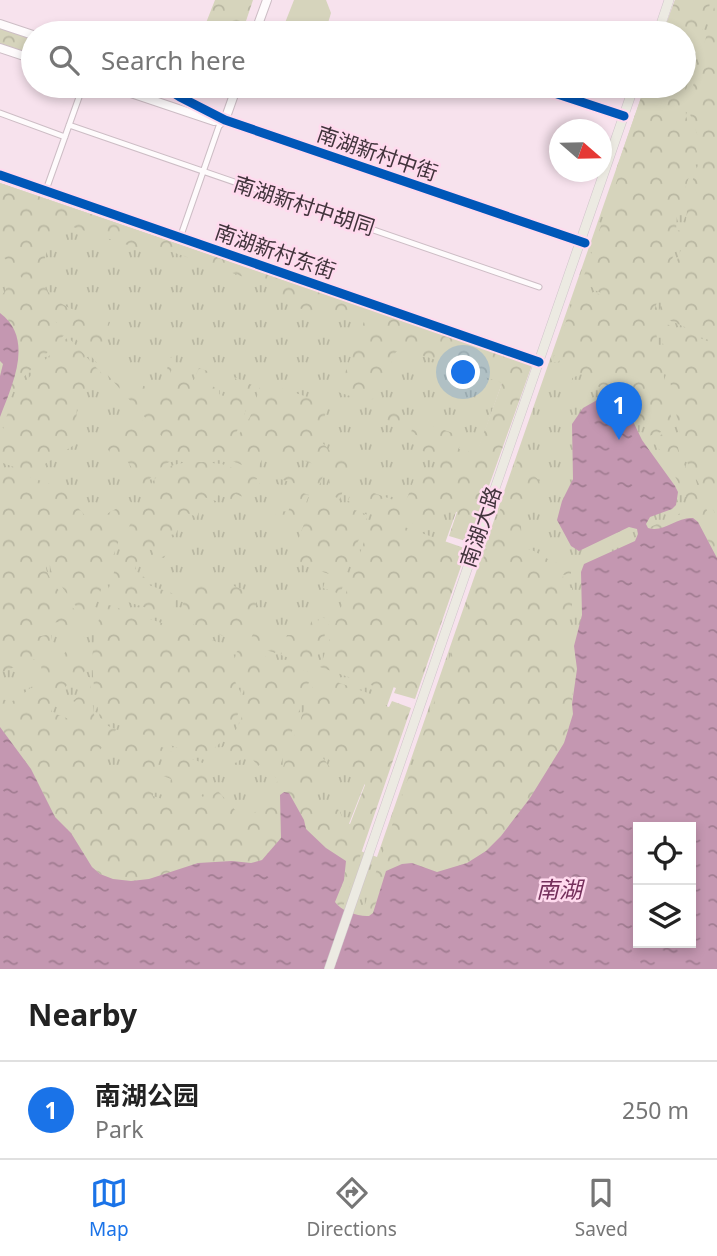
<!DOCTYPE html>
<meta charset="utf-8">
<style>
body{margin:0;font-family:"Noto Sans","Noto Sans SC",sans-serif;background:#f6f6f6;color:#222}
.controls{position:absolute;right:21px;bottom:21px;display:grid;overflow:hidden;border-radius:0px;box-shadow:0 4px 10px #0003}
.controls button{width:63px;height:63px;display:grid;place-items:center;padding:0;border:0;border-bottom:2px solid #e0e0e0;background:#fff;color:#222;font:35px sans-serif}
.compass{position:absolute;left:549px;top:119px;width:63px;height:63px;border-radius:50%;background:#fff;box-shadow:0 4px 10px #0003;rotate:110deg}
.you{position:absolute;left:464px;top:373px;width:24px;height:24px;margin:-18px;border:5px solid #fff;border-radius:50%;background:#1a73e8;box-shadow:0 0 0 10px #1a73e833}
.badge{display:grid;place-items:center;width:46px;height:46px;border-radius:50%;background:#1a73e8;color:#fff;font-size:23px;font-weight:700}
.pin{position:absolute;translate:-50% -58px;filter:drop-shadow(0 2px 4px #0008)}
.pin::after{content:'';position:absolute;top:37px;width:24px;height:21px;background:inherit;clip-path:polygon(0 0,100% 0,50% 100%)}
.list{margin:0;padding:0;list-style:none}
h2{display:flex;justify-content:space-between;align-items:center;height:91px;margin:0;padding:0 28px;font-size:30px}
h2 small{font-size:23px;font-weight:400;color:#767676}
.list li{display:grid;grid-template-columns:46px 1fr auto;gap:21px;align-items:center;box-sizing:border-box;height:98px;padding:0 28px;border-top:2px solid #e0e0e0}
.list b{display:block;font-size:26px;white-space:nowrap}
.list p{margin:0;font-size:23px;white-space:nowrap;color:#767676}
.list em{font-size:23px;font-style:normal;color:#767676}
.icon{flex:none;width:38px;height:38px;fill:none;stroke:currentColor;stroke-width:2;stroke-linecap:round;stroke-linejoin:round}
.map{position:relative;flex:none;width:717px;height:969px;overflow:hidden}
.search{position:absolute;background:#fff;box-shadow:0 4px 10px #0003;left:21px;right:21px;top:21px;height:77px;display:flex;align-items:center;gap:18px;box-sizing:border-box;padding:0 24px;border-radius:38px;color:#767676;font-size:26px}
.sheet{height:189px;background:#fff}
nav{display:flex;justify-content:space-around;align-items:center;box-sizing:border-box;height:98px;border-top:2px solid #e0e0e0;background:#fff;font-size:19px;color:#767676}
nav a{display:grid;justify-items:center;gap:4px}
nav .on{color:#1a73e8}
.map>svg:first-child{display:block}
.grass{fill:url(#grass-tufts);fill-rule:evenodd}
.forest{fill:url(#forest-crowns)}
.pitch{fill:#d6d4bc}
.water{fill:url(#water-ripples);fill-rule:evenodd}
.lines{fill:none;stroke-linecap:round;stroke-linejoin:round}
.street-casing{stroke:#cdbdc5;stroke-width:7}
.secondary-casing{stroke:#cdbdc5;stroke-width:10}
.primary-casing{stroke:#cfc4ca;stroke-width:10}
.street{stroke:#fefbfc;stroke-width:5}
.secondary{stroke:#fefbfc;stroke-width:8}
.primary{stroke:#eceae2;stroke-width:9}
.cycleway-casing{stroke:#ffdaee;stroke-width:13}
.cycleway{stroke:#0057b8;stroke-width:9}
.labels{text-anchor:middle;stroke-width:5;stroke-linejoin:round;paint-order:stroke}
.street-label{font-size:21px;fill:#42343c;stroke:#ffdaee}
.water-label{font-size:23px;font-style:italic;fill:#742f5b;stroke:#ffdaee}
</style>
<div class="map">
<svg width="717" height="969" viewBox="0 0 717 969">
<defs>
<pattern id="grass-tufts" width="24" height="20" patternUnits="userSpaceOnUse" patternTransform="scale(1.75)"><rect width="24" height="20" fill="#d6d4bc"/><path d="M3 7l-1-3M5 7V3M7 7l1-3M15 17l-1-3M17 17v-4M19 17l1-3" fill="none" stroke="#b9b7a2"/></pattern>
<pattern id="forest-crowns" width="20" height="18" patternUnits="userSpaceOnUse" patternTransform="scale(1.75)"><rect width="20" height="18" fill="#d6d4bc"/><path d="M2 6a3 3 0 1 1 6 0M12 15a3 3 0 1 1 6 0" fill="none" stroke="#b9b7a2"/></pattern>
<pattern id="water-ripples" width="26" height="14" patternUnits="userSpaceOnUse" patternTransform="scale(1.75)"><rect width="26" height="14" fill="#c497b1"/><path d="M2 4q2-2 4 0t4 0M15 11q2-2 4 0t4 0" fill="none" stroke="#a17c91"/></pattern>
</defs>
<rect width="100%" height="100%" fill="#f7e2ed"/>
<path class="grass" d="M675 0H717V969H0V183L511 358 387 706 386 730 341 844 377 857 645 86H684V33H663ZM638 827H691V943H638Z"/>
<path class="forest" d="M215 0H253L242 33H202Z
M675 0H711L685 93 686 116 697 152 685 189 684 214H677L676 230 682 231 655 308 649 311 594 290 591 285 582 282 595 242 606 246 609 235 599 231 620 172 616 170 645 86H684V33H663Z
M716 0H717V341L664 318 659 311 684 241 689 191 701 156V146L690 114 689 101Z
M0 28 33 40V56L0 44Z
M0 183 532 365 469 542 449 536 457 512 442 507 432 530 348 501 354 486 405 504 417 471 434 477 441 458 420 450 424 438 411 433 412 429 373 415 377 406 461 436 459 449 476 454 502 383 401 348 395 353 383 386 378 385 373 399 365 401 338 392 366 316 352 312 349 320 324 312 316 314 268 297 270 286 152 245 149 252 61 223 57 227C52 240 42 259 42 274 43 306 87 314 110 322L101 353C117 371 135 384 158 392L173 353 177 354 170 374 193 382 199 368 213 373 209 385 219 389V394C225 398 236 397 241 391V384L234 377 252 385 253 388 242 422 222 458 180 457 0 253Z
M10 270 66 333 17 384 4 411 2 410 19 355 9 320 0 313V297L6 290 7 271Z
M594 292 650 315 654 321 673 428 649 436C643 424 640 410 630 401 616 388 593 392 584 373L572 378V383L567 378 571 366 569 360 564 357 558 362H552L572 304 578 295 587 298Z
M664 323 717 345V517L687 462 683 450 662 338 661 327Z
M68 337 106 378 84 394 83 402 77 407 76 423 88 431 84 435 85 438 31 473 0 462C0 400 27 378 68 337Z
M265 383 329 404 317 437 332 453 317 491 262 473 264 468 313 484 319 466 279 452 277 458 264 454 257 471 227 459 233 444 250 417 261 384Z
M137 414 174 459 164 465 139 489 132 483 139 478 125 458 117 463 101 439Z
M674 431 680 456 701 498 696 501 687 499 663 454 650 438Z
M341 456 354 460 340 499 325 493 337 458Z
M525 458C532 462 530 464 532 472 533 476 537 477 539 481 545 491 525 504 522 514 519 524 523 533 521 543L492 532 518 459Z
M203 462 222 464 257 478 249 499 235 494 233 500 218 495 216 501 204 497 197 517 184 512 176 534 170 535 169 539 172 542 164 558 153 555 154 551 145 548 143 551H141L135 569 137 570 136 574 147 578 146 584 177 595 172 614 169 615 109 596 108 591C120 557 136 483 171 466 181 462 192 462 203 462Z
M0 467 59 487 89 520C79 528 67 534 57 543 50 550 45 558 46 568 48 582 79 614 89 626L85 638 80 631 74 628 61 631 58 622 35 627 36 637 51 634 54 654 29 661 0 673V663L12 654 0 642Z
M262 479 309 495 297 528 273 520 277 510 288 512 293 498 268 489 265 496 257 494 256 490Z
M315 495 368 515 344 579 290 561Z
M130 501 132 504 90 620C78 611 70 598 62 587 57 579 49 572 50 563 52 541 111 512 130 501Z
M702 502 717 527V558L698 522 680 519 659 530 648 528 683 512H694L697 505Z
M373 516 467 549 415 699 394 693 396 688 390 686 388 691 320 667Z
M491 536 534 551 553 562 571 564V574L563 575 564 589 572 588V607L561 641 575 643C574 652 577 661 577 670 576 681 572 691 572 702 572 707 574 712 572 717 561 759 477 901 422 865L377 901 369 916H361Z
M197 573 257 594 258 598 243 638 234 640 181 620 180 613 192 576Z
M326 578 343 586 313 667 281 655 287 635H300L305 629 308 630 312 620 318 621 320 617 328 619 337 593 323 588Z
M106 604 229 646 227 666 241 693 238 714 227 737 211 751 200 754 191 753 100 718C91 681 87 637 106 604Z
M257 623 281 631 282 633 275 653 249 644Z
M85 644 88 668 73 683 69 682 64 689 59 690 51 712 74 721 80 704 73 701 80 695V683L86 677H89L95 721 116 729 111 742C101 746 98 751 94 761L99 764 97 772 113 778 117 767 122 769 125 760C113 752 117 747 122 732L164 748 151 782H147L144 789 153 793V796L169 801 172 787 169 786 171 779 163 776 164 772 162 771 170 751 203 763 204 772 212 782 200 794 206 800 218 791 245 821C283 793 280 764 299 726L332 770 323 790 317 792 313 804 322 807 326 805 339 810 344 821 350 824 365 785 363 782 336 769 302 722 301 718 317 675 385 699 383 705 389 707 392 701 411 708 342 909 335 902 344 880 346 861C340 856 333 853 327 848 308 835 300 818 292 797L280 795 281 838 262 860 251 863 232 861 198 863 162 876 131 881 113 879 100 874 92 867 71 833 55 817 31 769 0 727V697L8 702 16 700 42 678 41 662 62 657 70 645 77 646Z
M243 649 312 673 276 778 263 762 258 766 249 755 235 763 222 760 216 754C233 738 249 715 244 690 242 680 237 673 233 664L237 651Z"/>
<path class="pitch" d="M294 0H326L331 13 325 33H281Z"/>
<path class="water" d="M0 313C35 339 12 385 0 417V376L3 364 0 361Z
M599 399 614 400 622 406 630 415 642 440 675 486 678 492 676 505 672 509 650 517 646 524 648 528C664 533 676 517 693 518L698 522 717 558V969H0V727L31 769 55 817 71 833 92 867 100 874 113 879 131 881 149 879 198 863 232 861 251 863 262 860 281 838 280 795 284 792 289 793 304 820 306 829 326 848 346 861 344 880 335 902C341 911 359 917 369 916L373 913 386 871 402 864 412 863 437 872 467 863 486 851 501 836 530 798 564 743 573 714 572 704 577 669 574 646 582 615 581 572 584 564 635 541 638 534 637 529 629 527 579 551 571 546 557 520 562 501 573 479 572 424 583 408ZM638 827H691V943H638Z"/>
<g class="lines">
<defs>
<path id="street" d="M366 29 377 33
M533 86 624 116
M0 113 65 137
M69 125 539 287
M0 175 539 362
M46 190 83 86
M180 238 219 126 225 121"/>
<path id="secondary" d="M0 24 33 35
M255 33 267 0
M0 48 33 59
M110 86 214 121 225 120
M163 86 180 97 225 120 585 243
M225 120 237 86"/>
<path id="primary" d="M658 33 669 0
M329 969 634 86"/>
</defs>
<use href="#street" class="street-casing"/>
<use href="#secondary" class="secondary-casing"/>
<use href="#primary" class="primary-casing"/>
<use href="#street" class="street"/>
<use href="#secondary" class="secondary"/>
<use href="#primary" class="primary"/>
<defs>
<path id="cycleway" d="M163 86 180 97 225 120 585 243
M533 86 624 116
M0 175 539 362"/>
</defs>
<use href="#cycleway" class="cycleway-casing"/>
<use href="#cycleway" class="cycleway"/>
</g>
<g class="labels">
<g class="street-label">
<text transform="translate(377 154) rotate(19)" y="7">南湖新村中街</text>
<text transform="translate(304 206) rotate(18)" y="7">南湖新村中胡同</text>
<text transform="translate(275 252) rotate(19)" y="7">南湖新村东街</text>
<text transform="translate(481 527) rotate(-71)" y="7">南湖大路</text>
</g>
<g class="water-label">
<text x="559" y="898">南湖</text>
</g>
</g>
</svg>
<div class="controls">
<button><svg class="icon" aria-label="locate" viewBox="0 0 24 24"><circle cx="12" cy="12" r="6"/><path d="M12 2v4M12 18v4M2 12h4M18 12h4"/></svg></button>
<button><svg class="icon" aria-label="layers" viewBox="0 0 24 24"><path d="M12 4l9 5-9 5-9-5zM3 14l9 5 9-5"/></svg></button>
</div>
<svg class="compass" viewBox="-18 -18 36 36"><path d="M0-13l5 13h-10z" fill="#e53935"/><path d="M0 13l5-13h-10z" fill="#767676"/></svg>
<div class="you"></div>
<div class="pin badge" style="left:619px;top:440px">1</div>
<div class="search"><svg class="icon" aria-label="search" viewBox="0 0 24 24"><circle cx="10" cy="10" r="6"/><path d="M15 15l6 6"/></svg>Search here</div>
</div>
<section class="sheet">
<h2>Nearby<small></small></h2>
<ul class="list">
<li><span class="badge">1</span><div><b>南湖公园</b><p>Park</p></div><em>250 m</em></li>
</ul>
</section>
<nav>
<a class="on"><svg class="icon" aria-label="map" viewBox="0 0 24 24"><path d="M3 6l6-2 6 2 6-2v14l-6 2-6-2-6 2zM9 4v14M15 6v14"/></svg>Map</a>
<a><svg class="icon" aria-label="directions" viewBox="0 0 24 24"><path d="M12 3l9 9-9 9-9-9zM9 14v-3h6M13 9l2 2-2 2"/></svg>Directions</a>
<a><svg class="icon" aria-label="saved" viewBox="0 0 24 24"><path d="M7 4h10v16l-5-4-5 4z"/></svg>Saved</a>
</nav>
